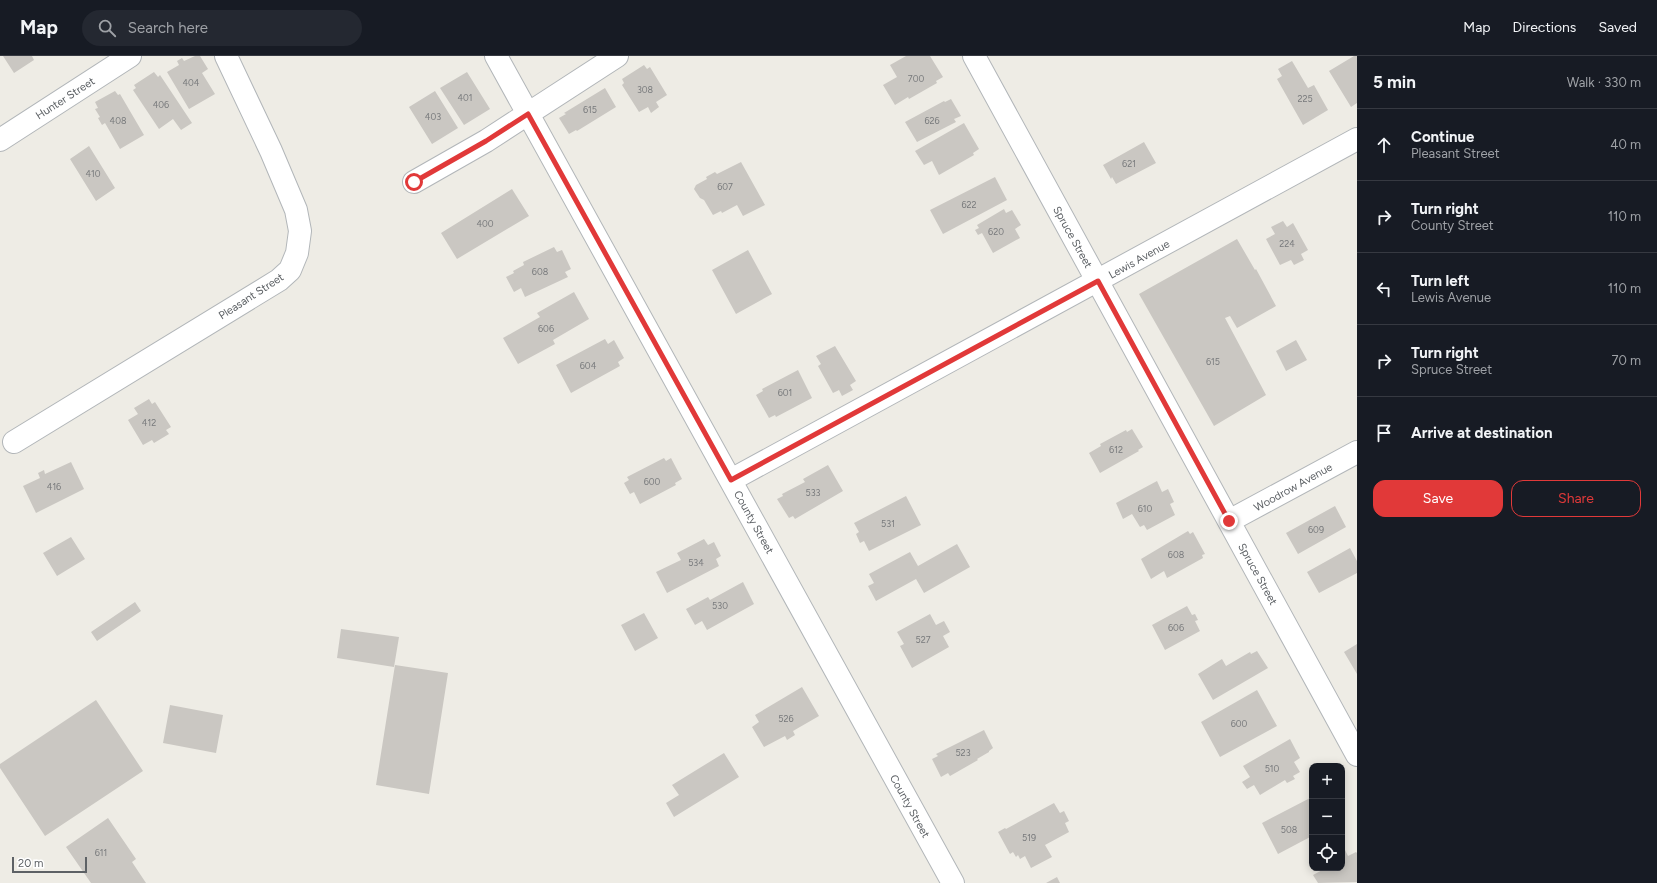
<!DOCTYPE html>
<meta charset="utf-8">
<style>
body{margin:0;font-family:Figtree,sans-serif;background:#242831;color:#f1f3f6}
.controls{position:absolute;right:12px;bottom:12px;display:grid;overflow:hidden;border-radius:8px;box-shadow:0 2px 10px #0003}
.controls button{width:36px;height:36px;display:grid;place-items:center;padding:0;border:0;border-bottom:1px solid #363941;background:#171b24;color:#f1f3f6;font:20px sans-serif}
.scale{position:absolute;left:12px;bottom:10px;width:75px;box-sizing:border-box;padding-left:4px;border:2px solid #5d6165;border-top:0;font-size:11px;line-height:14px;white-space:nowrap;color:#5d6165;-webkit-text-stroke:3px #fff;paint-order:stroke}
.stop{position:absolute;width:12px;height:12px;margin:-9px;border:3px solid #e13939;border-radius:50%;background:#fff}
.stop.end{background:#e13939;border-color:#fff;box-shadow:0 1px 4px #0008}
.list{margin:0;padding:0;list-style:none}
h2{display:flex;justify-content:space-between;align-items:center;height:52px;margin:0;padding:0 16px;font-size:17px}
h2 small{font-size:13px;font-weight:400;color:#9ea1a6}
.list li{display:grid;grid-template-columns:26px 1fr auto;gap:12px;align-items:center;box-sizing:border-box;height:72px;padding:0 16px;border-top:1px solid #363941}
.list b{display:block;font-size:15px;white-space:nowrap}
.list p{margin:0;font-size:13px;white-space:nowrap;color:#9ea1a6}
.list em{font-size:13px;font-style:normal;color:#9ea1a6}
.actions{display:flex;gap:8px;padding:12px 16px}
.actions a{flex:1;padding:9px 0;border:1px solid #e13939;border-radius:12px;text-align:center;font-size:14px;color:#e13939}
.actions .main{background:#e13939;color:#fff}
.icon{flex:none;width:22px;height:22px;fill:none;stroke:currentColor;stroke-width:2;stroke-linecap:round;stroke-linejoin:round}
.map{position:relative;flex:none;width:1357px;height:827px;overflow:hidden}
header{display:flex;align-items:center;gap:24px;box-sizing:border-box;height:56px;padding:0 20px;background:#171b24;border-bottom:1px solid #363941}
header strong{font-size:19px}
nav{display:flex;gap:22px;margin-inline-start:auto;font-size:14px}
.search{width:280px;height:36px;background:#242831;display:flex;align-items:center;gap:10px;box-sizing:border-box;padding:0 14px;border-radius:22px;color:#9ea1a6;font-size:15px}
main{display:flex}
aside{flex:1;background:#171b24}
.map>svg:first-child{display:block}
.building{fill:#cac7c2}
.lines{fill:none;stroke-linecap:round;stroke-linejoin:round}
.minor-casing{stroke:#b2b6b9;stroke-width:24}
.minor{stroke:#fff;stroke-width:22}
.route{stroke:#e13939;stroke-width:5}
.labels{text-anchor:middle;stroke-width:3;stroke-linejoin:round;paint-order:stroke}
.number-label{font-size:9px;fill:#787a7c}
.street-label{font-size:11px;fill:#5d6165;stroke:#fff}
</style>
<header>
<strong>Map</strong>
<div class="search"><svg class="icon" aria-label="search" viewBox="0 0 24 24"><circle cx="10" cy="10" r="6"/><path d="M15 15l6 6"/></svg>Search here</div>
<nav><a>Map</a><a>Directions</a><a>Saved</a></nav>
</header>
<main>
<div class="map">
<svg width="1357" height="827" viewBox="0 0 1357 827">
<rect width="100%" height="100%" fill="#eeece5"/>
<path class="building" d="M3 0H32L34 4 14 17Z
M195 0H200L208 13 202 17 215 38 189 53 167 16 179 9 177 5 182 2 184 5Z
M906 0H930L943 21 936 25 937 27 909 43 908 41 895 49 883 29 897 21 890 9Z
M1354 0H1357V47L1351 51 1329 15Z
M1292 5 1308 32 1314 29 1328 54 1303 69 1277 23 1282 20 1278 13Z
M644 9 647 13 650 11 667 39 656 46 659 51 651 57 648 51 639 56 622 29 624 27 622 23Z
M154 16 158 21 160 19 192 67 181 74 173 63 159 73 133 34 136 32 134 29Z
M467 16 490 53 464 69 440 32Z
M605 32 616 51 577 75 576 74 569 78 559 62 566 58 564 57Z
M115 35 118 39 120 38 144 79 120 93 105 67 102 69 98 62 100 61 95 53 98 52 95 46Z
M435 35 458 72 432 88 409 51Z
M951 43 961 60 954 63 956 66 917 86 905 66 944 45 945 46Z
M964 67 979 93 973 97 974 99 939 119 932 105 924 109 915 95Z
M1144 86 1156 107 1116 128 1112 121 1111 123 1103 109Z
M89 90 115 132 96 145 70 103Z
M741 106 765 149 743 160 737 149 722 157 721 155 713 159 704 144 700 142 694 133 696 129 707 123 706 121 715 116 717 118Z
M995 121 1007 144 943 178 930 154Z
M512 133 529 160 457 203 441 177Z
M1004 153 1006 157 1012 154 1021 169 1015 173 1020 182 993 197 982 177 978 179 975 174 979 172 977 169Z
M1283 165 1287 171 1293 167 1308 194 1301 198 1304 204 1294 209 1291 204 1280 209 1266 183 1275 178 1271 171Z
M1237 183 1255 214 1256 213 1276 250 1237 272 1230 260 1225 262 1266 339 1214 370 1139 238Z
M554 191 557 196 562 194 571 213 565 216 568 221 525 241 521 232 514 236 506 221 514 217 513 215 524 209 523 206Z
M748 194 772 238 736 258 712 214Z
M574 236 589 263 553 284 555 288 518 308 503 282 540 261 537 257Z
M605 283 608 288 614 284 624 302 618 306 620 310 571 337 556 309Z
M1296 284 1307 304 1286 315 1276 295Z
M835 290 856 325 850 329 853 334 842 340 839 334 833 337 818 310 821 308 816 300Z
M798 314 812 342 776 361 775 359 769 362 756 339 763 335 762 333Z
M149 343 152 348 155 346 171 371 166 374 169 378 154 387 152 384 143 389 128 364 138 358 134 352Z
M1132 373 1143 391 1138 394 1139 395 1100 417 1089 397 1101 390 1100 388 1126 374 1127 376Z
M664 402 666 405 671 402 682 423 675 427 676 429 640 448 634 436 630 438 624 427 629 424 627 421Z
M71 406 84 433 36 457 23 430 40 422 38 417 44 414 45 418Z
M828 409 843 435 795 463 793 460 789 462 777 443 783 440 782 438 805 426 803 423Z
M1157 425 1162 436 1168 433 1174 446 1170 448 1175 459 1147 474 1144 469 1140 471 1132 458 1123 463 1116 447Z
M906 440 921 469 869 495 864 485 860 487 856 478 859 476 854 467Z
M1335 450 1346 471 1298 498 1286 477Z
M1188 475 1190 478 1193 476 1205 498 1202 499 1203 502 1167 522 1164 515 1151 523 1141 503Z
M71 481 85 503 57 520 43 497Z
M704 483 708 489 714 486 721 500 716 503 719 510 667 537 656 516 681 504 677 497Z
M957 488 970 511 924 537 916 523 876 545 868 530 874 527 869 518 910 496 918 510Z
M1350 492 1357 505V517L1319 537 1307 516Z
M743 526 754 548 707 574 702 565 695 569 686 553 708 541 710 544Z
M135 546 141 555 97 585 91 576Z
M1187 550 1192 559 1195 558 1198 564 1195 565 1200 575 1165 594 1152 569Z
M644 557 658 582 635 595 621 569Z
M930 558 936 569 944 565 950 576 943 580 949 591 912 612 900 590 904 588 897 576Z
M341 573 399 581 394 611 337 602Z
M1357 588V618L1344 596Z
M1257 595 1268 612 1213 644 1198 618 1222 603 1226 610 1250 596 1251 598Z
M395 609 448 617 429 738 376 729Z
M802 631 819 660 793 675 795 679 787 684 785 680 764 691 752 671 759 666 755 659Z
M1257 634 1277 670 1220 701 1201 666Z
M96 644 143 715 45 780 0 712V708Z
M170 649 223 659 216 697 163 687Z
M984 674 993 692 989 695V696L977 703 978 704 950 720 948 717 941 721 932 703 938 700 936 698Z
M1290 683 1300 702 1294 706 1300 716 1293 720 1295 723 1287 727 1285 724 1260 739 1254 729 1247 733 1242 726 1250 721 1243 710Z
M724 697 739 721 674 761 666 747 679 739 672 729Z
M1312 741V780L1278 798 1262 767Z
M1054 747 1060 757 1064 755 1069 765 1065 767 1069 776 1045 789 1052 801 1031 812 1025 800 1020 803 1018 799 1016 801 1013 796 1010 798 998 776 1005 772 1006 773Z
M108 762 136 803 132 806 146 827H91L66 791Z
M1345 794 1348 800 1356 796 1357 797V826L1318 827 1313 819 1326 812H1342V795Z
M1057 821 1060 827H1046Z"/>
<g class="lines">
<defs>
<path id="minor" d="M496 0 953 827
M974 0 1357 699
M0 84 130 0
M414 126 486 85 617 0
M14 386 279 224 290 214 297 197 300 175 296 154 271 95 226 0
M731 424 1357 83
M1229 465 1357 396"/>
</defs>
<use href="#minor" class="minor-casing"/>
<use href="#minor" class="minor"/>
</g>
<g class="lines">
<path class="route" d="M414 126 486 85 528 58 731 424 1098 225 1229 465"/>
</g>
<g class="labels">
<g class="number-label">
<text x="916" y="26">700</text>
<text x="191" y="30">404</text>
<text x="645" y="37">308</text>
<text x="465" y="45">401</text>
<text x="1305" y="46">225</text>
<text x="161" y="52">406</text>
<text x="590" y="57">615</text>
<text x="433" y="64">403</text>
<text x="118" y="68">408</text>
<text x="932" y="68">626</text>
<text x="1129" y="111">621</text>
<text x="93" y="121">410</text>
<text x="725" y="134">607</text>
<text x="969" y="152">622</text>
<text x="485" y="171">400</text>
<text x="996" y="179">620</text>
<text x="1287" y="191">224</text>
<text x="540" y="219">608</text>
<text x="546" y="276">606</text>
<text x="1213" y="309">615</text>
<text x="588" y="313">604</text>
<text x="785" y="340">601</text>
<text x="149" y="370">412</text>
<text x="1116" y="397">612</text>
<text x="652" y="429">600</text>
<text x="54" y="434">416</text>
<text x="813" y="440">533</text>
<text x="1145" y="456">610</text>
<text x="888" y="471">531</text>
<text x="1316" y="477">609</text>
<text x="1176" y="502">608</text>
<text x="696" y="510">534</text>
<text x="720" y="553">530</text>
<text x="1176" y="575">606</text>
<text x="923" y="587">527</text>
<text x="786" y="666">526</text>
<text x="1239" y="671">600</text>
<text x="963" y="700">523</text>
<text x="1272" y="716">510</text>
<text x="1289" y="777">508</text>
<text x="1029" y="785">519</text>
<text x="101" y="800">611</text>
</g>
<g class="street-label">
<text transform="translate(65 42) rotate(-33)" y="4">Hunter Street</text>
<text transform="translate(1073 181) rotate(61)" y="4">Spruce Street</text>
<text transform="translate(1139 203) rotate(-29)" y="4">Lewis Avenue</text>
<text transform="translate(251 240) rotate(-33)" y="4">Pleasant Street</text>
<text transform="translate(1293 431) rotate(-29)" y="4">Woodrow Avenue</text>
<text transform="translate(754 466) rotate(61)" y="4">County Street</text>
<text transform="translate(1258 518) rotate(61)" y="4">Spruce Street</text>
<text transform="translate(910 750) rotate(61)" y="4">County Street</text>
</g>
</g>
</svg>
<div class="controls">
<button>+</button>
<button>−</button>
<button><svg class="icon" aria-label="locate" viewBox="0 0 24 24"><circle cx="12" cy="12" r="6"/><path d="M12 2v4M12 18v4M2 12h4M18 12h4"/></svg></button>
</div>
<div class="scale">20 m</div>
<div class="stop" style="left:414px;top:126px"></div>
<div class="stop end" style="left:1229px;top:465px"></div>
</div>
<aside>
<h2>5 min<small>Walk · 330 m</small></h2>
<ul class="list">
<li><svg class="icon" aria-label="ahead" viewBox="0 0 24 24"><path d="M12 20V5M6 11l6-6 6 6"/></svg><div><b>Continue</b><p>Pleasant Street</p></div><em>40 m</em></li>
<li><svg class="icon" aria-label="right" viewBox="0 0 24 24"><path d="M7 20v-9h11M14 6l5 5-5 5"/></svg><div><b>Turn right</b><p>County Street</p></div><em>110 m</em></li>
<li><svg class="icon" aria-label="left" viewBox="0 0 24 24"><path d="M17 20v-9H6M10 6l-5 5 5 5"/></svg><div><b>Turn left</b><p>Lewis Avenue</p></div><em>110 m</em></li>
<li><svg class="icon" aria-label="right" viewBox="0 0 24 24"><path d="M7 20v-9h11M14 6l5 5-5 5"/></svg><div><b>Turn right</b><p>Spruce Street</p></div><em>70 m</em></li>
<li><svg class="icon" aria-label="arrive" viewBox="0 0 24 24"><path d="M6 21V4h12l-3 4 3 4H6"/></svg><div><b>Arrive at destination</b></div></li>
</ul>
<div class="actions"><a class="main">Save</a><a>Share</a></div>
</aside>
</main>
